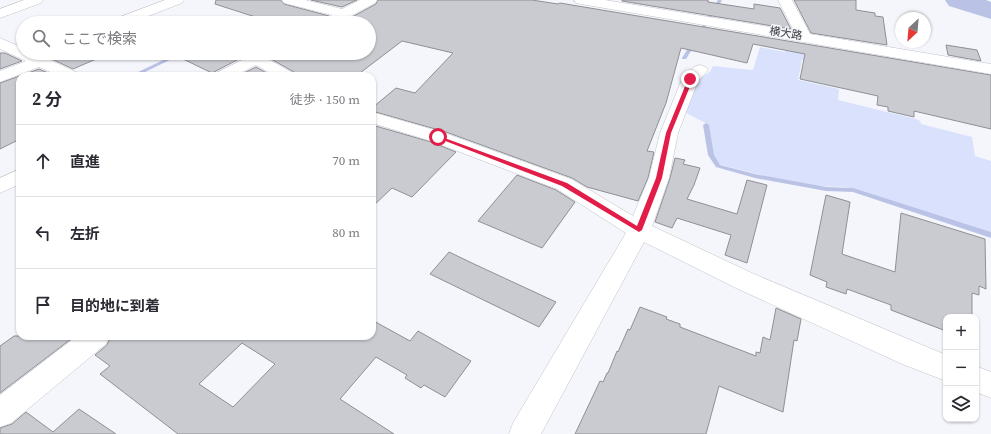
<!DOCTYPE html>
<html lang="ja">
<meta charset="utf-8">
<style>
body{margin:0;font-family:"Source Serif 4","Noto Sans JP",serif;background:#f2f2f3;color:#2b2b33}
.controls{position:absolute;right:12px;bottom:12px;display:grid;overflow:hidden;border-radius:8px;box-shadow:0 1px 3px #0004}
.controls button{width:36px;height:36px;display:grid;place-items:center;padding:0;border:0;border-bottom:1px solid #e1e1e2;background:#fff;color:#2b2b33;font:20px sans-serif}
.compass{position:absolute;left:895px;top:12px;width:36px;height:36px;border-radius:50%;background:#fff;box-shadow:0 1px 3px #0004;rotate:206deg}
.stop{position:absolute;width:12px;height:12px;margin:-9px;border:3px solid #e11d48;border-radius:50%;background:#fff}
.stop.end{background:#e11d48;border-color:#fff;box-shadow:0 1px 4px #0008}
.list{margin:0;padding:0;list-style:none}
h2{display:flex;justify-content:space-between;align-items:center;height:52px;margin:0;padding:0 16px;font-size:17px}
h2 small{font-size:13px;font-weight:400;color:#7c7c81}
.list li{display:grid;grid-template-columns:26px 1fr auto;gap:12px;align-items:center;box-sizing:border-box;height:72px;padding:0 16px;border-top:1px solid #e1e1e2}
.list b{display:block;font-size:15px;white-space:nowrap}
.list em{font-size:13px;font-style:normal;color:#7c7c81}
.icon{flex:none;width:22px;height:22px;fill:none;stroke:currentColor;stroke-width:2;stroke-linecap:round;stroke-linejoin:round}
.map{position:relative;flex:none;width:991px;height:434px;overflow:hidden}
.search{position:absolute;background:#fff;box-shadow:0 1px 3px #0004;left:16px;top:16px;width:360px;height:44px;display:flex;align-items:center;gap:10px;box-sizing:border-box;padding:0 14px;border-radius:22px;color:#7c7c81;font-size:15px}
.panel{position:absolute;background:#fff;box-shadow:0 1px 3px #0004;left:16px;top:72px;width:360px;height:268px;border-radius:12px}
.map>svg:first-child{display:block}
.green{fill:#d9e1fc}
.lines{fill:none;stroke-linecap:round;stroke-linejoin:round}
.stream{fill:#bac3e5;fill-rule:evenodd}
.river{fill:#bac3e5;fill-rule:evenodd}
.building{fill:#c9cbd1;stroke:#8e9096;fill-rule:evenodd}
.minor-casing{stroke:#c1c3c9;stroke-width:1}
.minor{fill:#fff;fill-rule:evenodd}
.route{fill:#e11d48}
.labels{text-anchor:middle;stroke-width:3;stroke-linejoin:round;paint-order:stroke}
.far-street-label{font-size:11px;fill:#3a3a3d;stroke:#f4f6fc}
</style>
<div class="map">
<svg width="991" height="434" viewBox="0 0 991 434">
<rect width="100%" height="100%" fill="#f4f6fc"/>
<path class="green" d="M787 41 826 49 816 63 802 60 798 80 839 89 838 100 916 119 920 121 921 124 972 137 975 156 991 161V232L846 187 816 186 770 177 721 165 714 162 707 124 685 112 698 79 710 72 713 66 753 70 760 47 785 52Z"/>
<g class="lines">
<path class="stream" d="M718 0H722L701 35H697V34Z
M261 12 265 13 247 23H241Z
M692 42 696 43 686 59H682V58Z
M178 53H184L141 74 139 75 136 73Z
M706 123 709 125 714 155 720 165 755 174 826 187 853 188 991 232V238L853 192 826 191 755 178 716 167 708 155 703 125Z"/>
<path class="river" d="M945 0H986L991 2V19L949 6Z"/>
</g>
<path class="building" d="M216 0H281L284 4 329 16 323 20V23H274L215 4Z
M311 0H357L342 7Z
M378 0H532L558 4 560 3 991 75V129L914 111V117L888 111V107L877 105 878 96 800 79 805 54 753 44 747 63 681 48 666 103 647 151 654 152 648 178 638 201 587 187 572 178 446 132 372 111V108L396 88 415 93 453 53 402 41 356 76H296L294 72 271 59 280 53H369V23H341L376 4Z
M622 0H708V2L754 9V4L780 8 791 29 622 1Z
M794 0H856V10L875 13V16L883 17 887 45 811 33Z
M946 45 977 50 981 61 948 55Z
M0 53H5L22 61 0 69Z
M39 53H110L73 69Z
M196 53H230L241 58 212 73 183 59Z
M256 67 272 76H238Z
M39 69 55 76H20V139L0 149V83Z
M372 125 431 142 456 152 412 197 392 188 372 207Z
M675 158 685 160 683 164 700 168 694 185 687 199 737 214 747 180 767 185 747 263 725 255 731 235 677 218 672 228 655 222 670 178Z
M517 175 556 190 575 202 542 248 478 221Z
M826 195 850 202 842 254 895 272 901 213 985 239 986 289 979 286V295L972 293V317H946V331L891 310V305L847 289 846 294 826 287 827 282 810 275Z
M449 252 474 264 556 302 539 327 430 274Z
M640 307 667 317 666 319 680 324V327L756 356V352L760 353 763 337 770 340 776 308 801 319 797 341 794 340 783 412 719 386 706 434H575L600 381 603 382 607 373H608L617 351 618 352 628 329 630 330Z
M372 320 410 341 418 331 471 361 445 397 424 385 421 388 405 378 407 375 376 357 340 399 394 434H178L100 374 110 366 95 355 107 345 111 336H372ZM242 343 275 364 233 407 199 384Z
M14 336H75L0 393V346Z
M79 409 116 434H0V428L12 424 26 412 53 432Z"/>
<g class="lines">
<defs>
<path id="minor" d="M24 0H43L41 3 0 18V9Z
M165 0H184L182 3 130 23H110L112 20Z
M282 0H305L342 9 360 0H377L375 3 338 23H325L324 21 332 15 284 3Z
M574 0H605L794 31 778 0H792L810 34 991 64V74L581 4 576 3Z
M0 38 23 48V53H35L78 73 80 76H59L39 67 0 82V71L26 61 0 49Z
M256 53H276L268 59 293 73 295 76H275L256 65 235 76H214L216 73Z
M700 65 706 67 708 70 698 81 678 133 669 178 652 226 754 274 946 355V381L902 364 736 288 644 242 541 434H509L513 423 626 233 557 189 431 141 372 123V112L445 133 571 179 633 216 649 178 660 133 682 79 694 67Z
M20 169V184L0 193V178Z
M77 336H110L106 344 11 423 0 427V395Z
M976 366 991 372V398L976 392Z"/>
</defs>
<use href="#minor" class="minor-casing"/>
<use href="#minor" class="minor"/>
</g>
<path class="route" d="M690 77 693 79 671 133 662 178 642 230 639 232 562 186 435 137 439 136 567 183 637 226 656 178 666 133 688 79Z"/>
<g class="labels">
<g class="far-street-label">
<text transform="translate(786 33) rotate(9)" y="4">横大路</text>
</g>
</g>
</svg>
<div class="controls">
<button>+</button>
<button>−</button>
<button><svg class="icon" aria-label="layers" viewBox="0 0 24 24"><path d="M12 4l9 5-9 5-9-5zM3 14l9 5 9-5"/></svg></button>
</div>
<svg class="compass" viewBox="-18 -18 36 36"><path d="M0-13l5 13h-10z" fill="#e53935"/><path d="M0 13l5-13h-10z" fill="#7c7c81"/></svg>
<div class="stop" style="left:438px;top:137px"></div>
<div class="stop end" style="left:690px;top:79px"></div>
<div class="search"><svg class="icon" aria-label="search" viewBox="0 0 24 24"><circle cx="10" cy="10" r="6"/><path d="M15 15l6 6"/></svg>ここで検索</div>
<section class="panel">
<h2>2 分<small>徒歩 · 150 m</small></h2>
<ul class="list">
<li><svg class="icon" aria-label="ahead" viewBox="0 0 24 24"><path d="M12 20V5M6 11l6-6 6 6"/></svg><div><b>直進</b></div><em>70 m</em></li>
<li><svg class="icon" aria-label="left" viewBox="0 0 24 24"><path d="M17 20v-9H6M10 6l-5 5 5 5"/></svg><div><b>左折</b></div><em>80 m</em></li>
<li><svg class="icon" aria-label="arrive" viewBox="0 0 24 24"><path d="M6 21V4h12l-3 4 3 4H6"/></svg><div><b>目的地に到着</b></div></li>
</ul>
</section>
</div>
